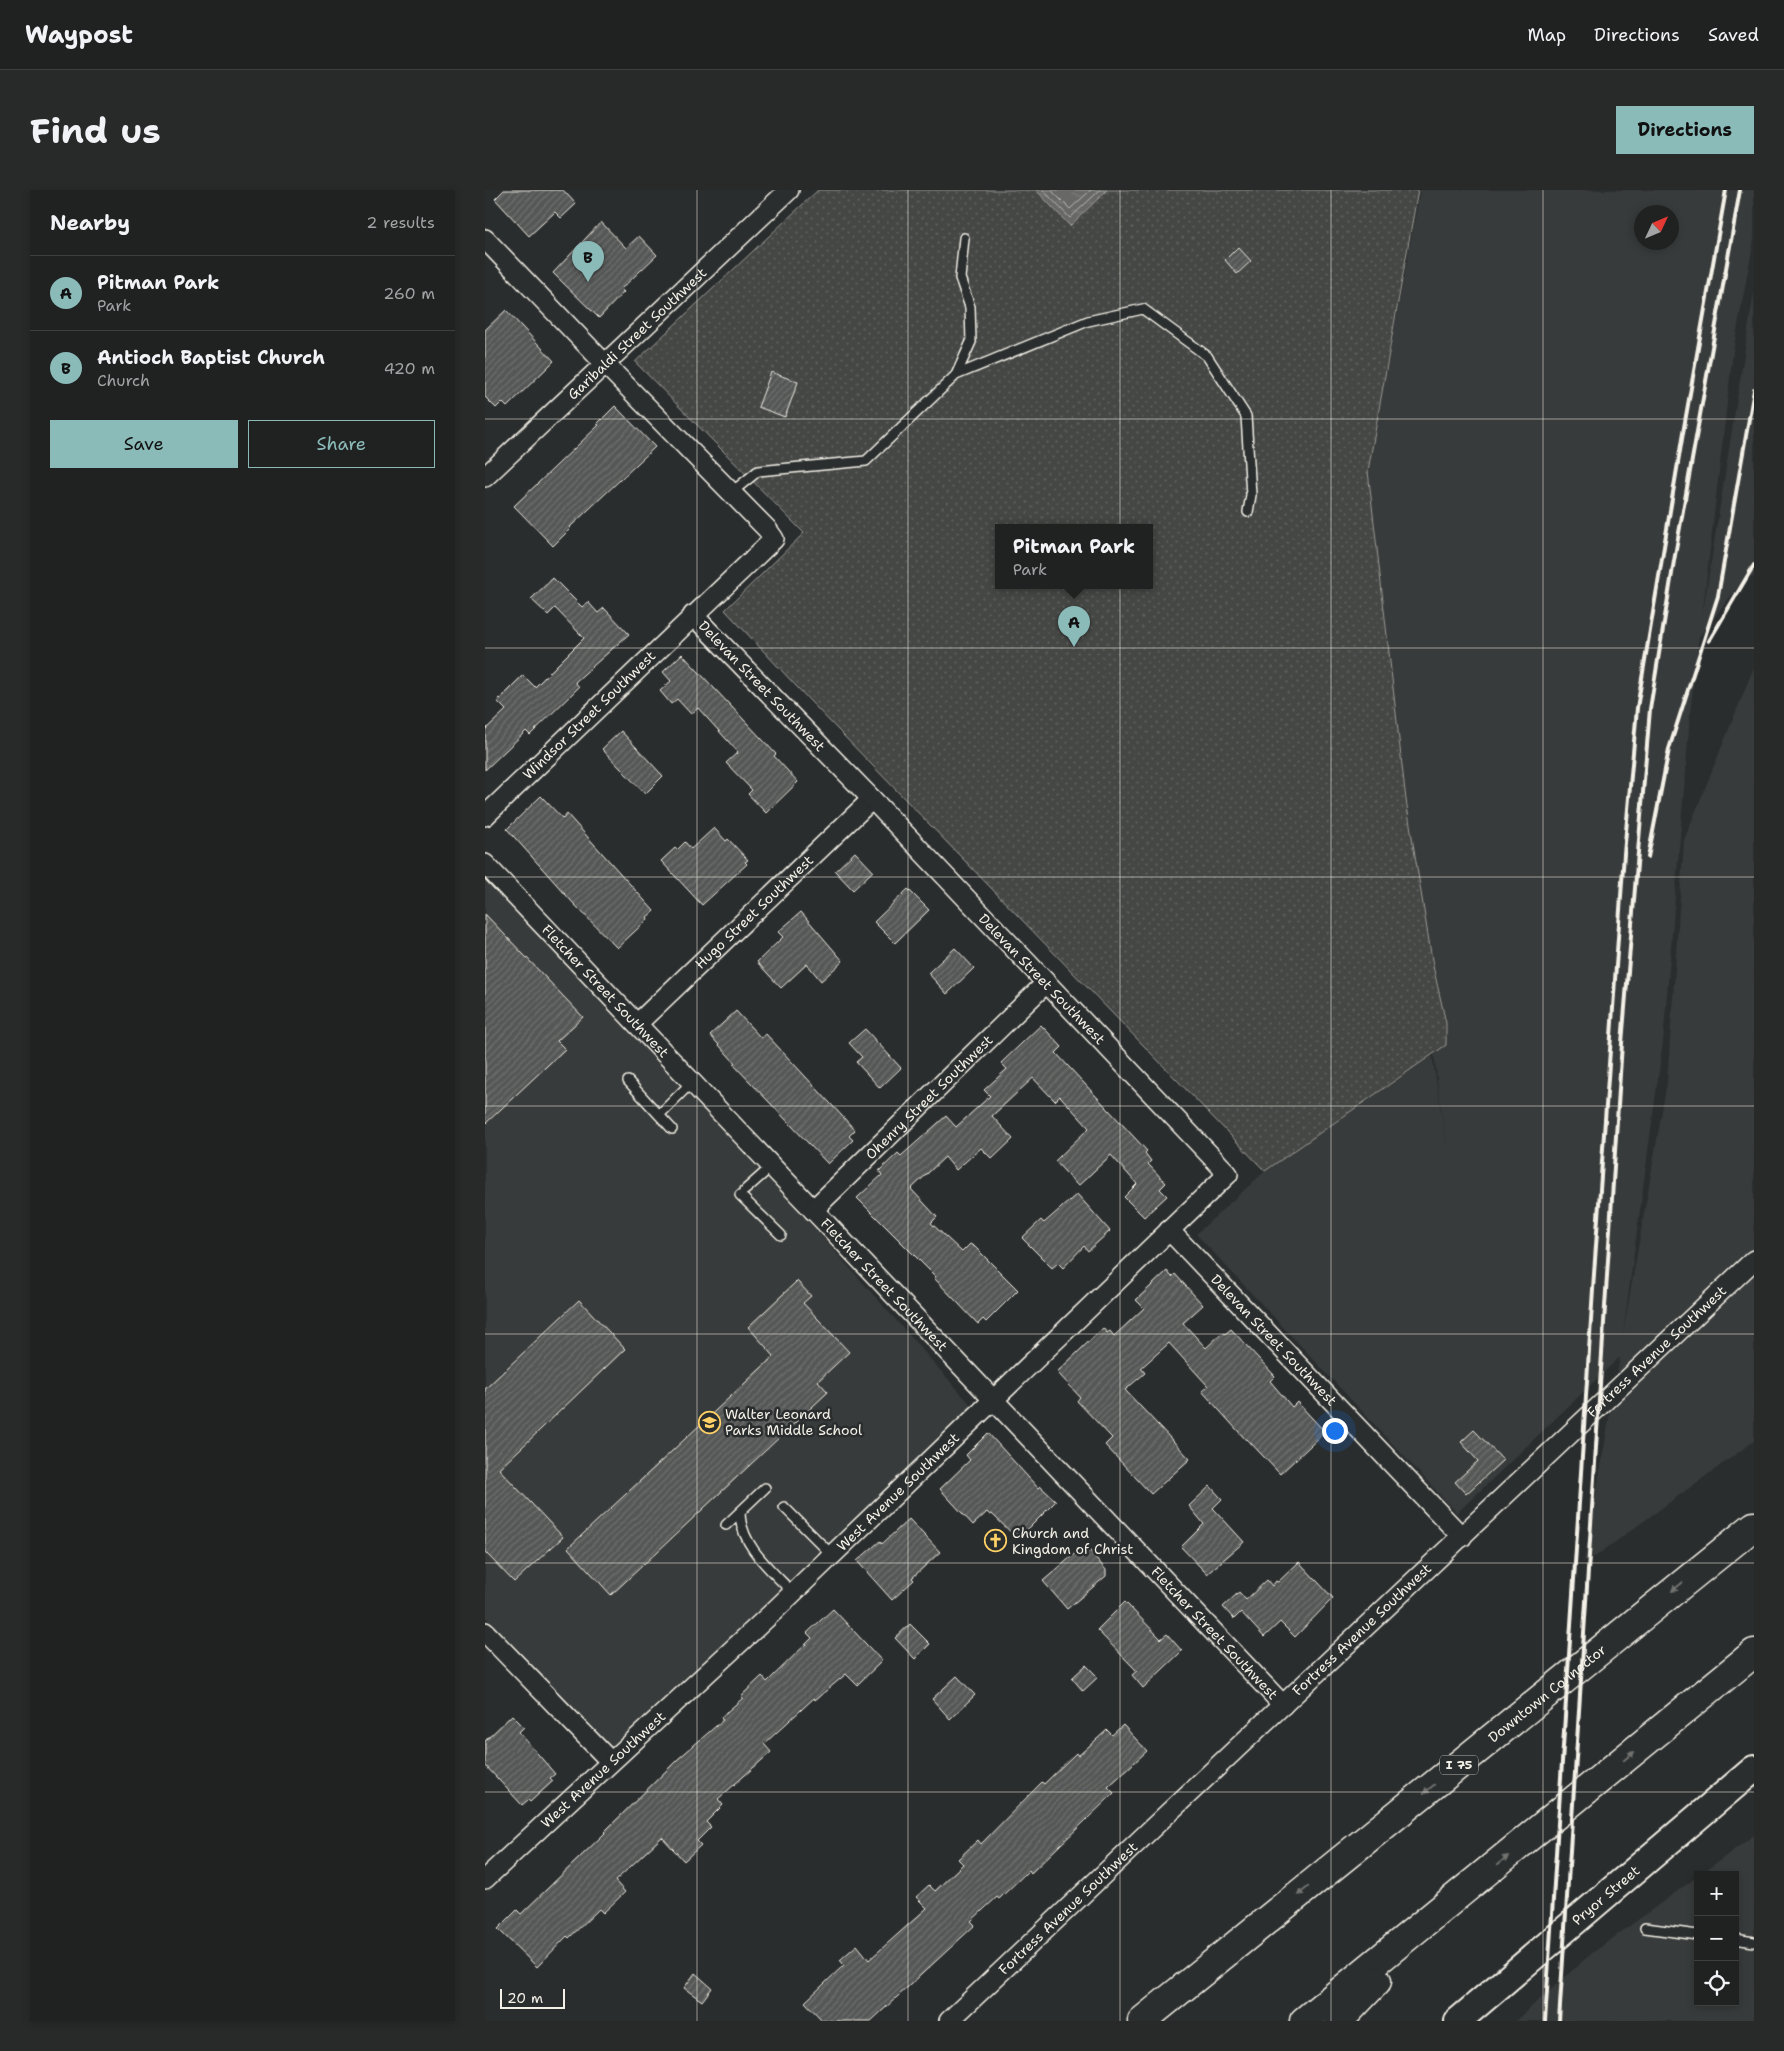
<!DOCTYPE html>
<meta charset="utf-8">
<style>
body{margin:0;font-family:"Shantell Sans",sans-serif;background:#282a2a;color:#f1f3f6}
.controls{position:absolute;right:15px;bottom:15px;display:grid;overflow:hidden;border-radius:0px;box-shadow:0 2px 8px #0003}
.controls button{width:45px;height:45px;display:grid;place-items:center;padding:0;border:0;border-bottom:1px solid #3d3f40;background:#202222;color:#f1f3f6;font:25px sans-serif}
.compass{position:absolute;left:1149px;top:15px;width:45px;height:45px;border-radius:50%;background:#202222;box-shadow:0 2px 8px #0003;rotate:46deg}
.scale{position:absolute;left:15px;bottom:12px;width:65px;box-sizing:border-box;padding-left:5px;border:2px solid #f4f1e8;border-top:0;font-size:14px;line-height:18px;white-space:nowrap;color:#f4f1e8;-webkit-text-stroke:4px #2a2d2e;paint-order:stroke}
.you{position:absolute;left:849px;top:1240px;width:18px;height:18px;margin:-12px;border:4px solid #fff;border-radius:50%;background:#1a73e8;box-shadow:0 0 0 8px #1a73e833}
.badge{display:grid;place-items:center;width:32px;height:32px;border-radius:50%;background:#8bbbb9;color:#111;font-size:16px;font-weight:700}
.pin{position:absolute;translate:-50% -41px;filter:drop-shadow(0 1px 2px #0008)}
.pin::after{content:'';position:absolute;top:26px;width:18px;height:15px;background:inherit;clip-path:polygon(0 0,100% 0,50% 100%)}
.popup{position:absolute;left:510px;top:334px;width:158px;height:65px;box-sizing:border-box;display:grid;place-content:center;border-radius:0px;background:#202222;filter:drop-shadow(0 1px 4px #0005);font-size:16px;white-space:nowrap;color:#a2a4a5}
.popup b{font-size:19px;color:#f1f3f6}
.popup::after{content:'';position:absolute;left:50%;top:100%;margin-left:-10px;border:10px solid transparent;border-top-color:#202222}
.list{margin:0;padding:0;list-style:none}
h2{display:flex;justify-content:space-between;align-items:center;height:65px;margin:0;padding:0 20px;font-size:21px}
h2 small{font-size:16px;font-weight:400;color:#a2a4a5}
.list li{display:grid;grid-template-columns:32px 1fr auto;gap:15px;align-items:center;box-sizing:border-box;height:75px;padding:0 20px;border-top:1px solid #3d3f40}
.list b{display:block;font-size:19px;white-space:nowrap}
.list p{margin:0;font-size:16px;white-space:nowrap;color:#a2a4a5}
.list em{font-size:16px;font-style:normal;color:#a2a4a5}
.actions{display:flex;gap:10px;padding:15px 20px}
.actions a{flex:1;padding:11px 0;border:1px solid #8bbbb9;border-radius:0px;text-align:center;font-size:18px;color:#8bbbb9}
.actions .main{background:#8bbbb9;color:#111}
.icon{flex:none;width:28px;height:28px;fill:none;stroke:currentColor;stroke-width:2;stroke-linecap:round;stroke-linejoin:round}
.map{position:relative;flex:none;width:1269px;height:1831px;overflow:hidden;border-radius:0px}
header{display:flex;align-items:center;gap:30px;box-sizing:border-box;height:70px;padding:0 25px;background:#202222;border-bottom:1px solid #3d3f40}
header strong{font-size:24px}
nav{display:flex;gap:28px;margin-inline-start:auto;font-size:18px}
.intro{display:flex;align-items:center;justify-content:space-between;box-sizing:border-box;height:120px;padding:0 30px}
h1{margin:0;font-size:35px}
.button{padding:12px 22px;border-radius:0px;background:#8bbbb9;color:#111;font-size:18px;font-weight:700}
main{display:flex;gap:30px;padding:0 30px}
aside{flex:1;background:#202222;border-radius:0px;box-shadow:0 2px 8px #0003}
.map>svg:first-child{display:block}
.built{fill:#373a3a;fill-rule:evenodd}
.grass{fill:url(#grass-dots);stroke:#9c9c96;fill-rule:evenodd}
.water{fill:url(#water-ripples);stroke:#9f9f9a}
.lines{fill:none;stroke-linecap:round;stroke-linejoin:round}
.shore{stroke:#bcbab4;stroke-width:1}
.building{fill:url(#building-hatch);stroke:#f4f1e8}
.lane-casing{stroke:#f4f1e8;stroke-width:12}
.street-casing{stroke:#f4f1e8;stroke-width:22}
.secondary-casing{stroke:#f4f1e8;stroke-width:30}
.highway-casing{stroke:#f4f1e8;stroke-width:31}
.lane{stroke:#2a2d2e;stroke-width:9}
.street{stroke:#2a2d2e;stroke-width:19}
.secondary{stroke:#2a2d2e;stroke-width:26}
.highway{stroke:#2a2d2e;stroke-width:28}
.rail{stroke:#f4f1e8;stroke-width:4}
.oneway{fill:#71726f}
.grid{fill:none;stroke:#f4f1e8;stroke-width:1;stroke-opacity:0.55}
.labels{text-anchor:middle;stroke-width:5;stroke-linejoin:round;paint-order:stroke}
.shield{fill:#2a2d2e;stroke:#b7b6b0;stroke-width:1}
.shield-label{font-size:12px;font-weight:bold;fill:#f4f1e8}
.street-label{font-size:14px;fill:#f4f1e8;stroke:#2a2d2e}
.poi-label{font-size:14px;fill:#f4f1e8;stroke:#2a2d2e;text-anchor:start}
</style>
<header>
<strong>Waypost</strong>
<nav><a>Map</a><a>Directions</a><a>Saved</a></nav>
</header>
<div class="intro"><h1>Find us</h1><a class="button">Directions</a></div>
<main>
<aside>
<h2>Nearby<small>2 results</small></h2>
<ul class="list">
<li><span class="badge">A</span><div><b>Pitman Park</b><p>Park</p></div><em>260 m</em></li>
<li><span class="badge">B</span><div><b>Antioch Baptist Church</b><p>Church</p></div><em>420 m</em></li>
</ul>
<div class="actions"><a class="main">Save</a><a>Share</a></div>
</aside>
<div class="map">
<svg width="1269" height="1831" viewBox="0 0 1269 1831">
<defs>
<pattern id="grass-dots" width="8" height="8" patternUnits="userSpaceOnUse" patternTransform="scale(1.25)"><rect width="8" height="8" fill="#444645"/><path d="M2 2h.1M6 6h.1" fill="none" stroke="#606160" stroke-width="1.8" stroke-linecap="round"/></pattern>
<pattern id="water-ripples" width="26" height="14" patternUnits="userSpaceOnUse" patternTransform="scale(1.25)"><rect width="26" height="14" fill="#676866"/><path d="M2 4q2-2 4 0t4 0M15 11q2-2 4 0t4 0" fill="none" stroke="#7d7e7c"/></pattern>
<pattern id="building-hatch" width="6" height="6" patternUnits="userSpaceOnUse" patternTransform="scale(1.25)"><rect width="6" height="6" fill="#555756"/><path d="M-1 1l2-2M0 6l6-6M5 7l2-2" fill="none" stroke="#6e706e"/></pattern>
</defs>
<rect width="100%" height="100%" fill="#2a2d2e"/>
<filter id="ink" filterUnits="userSpaceOnUse"><feTurbulence type="fractalNoise" baseFrequency=".02" numOctaves="2"/><feDisplacementMap in="SourceGraphic" scale="10" xChannelSelector="R" yChannelSelector="G"/><feConvolveMatrix kernelMatrix="1 2 1 2 8 2 1 2 1" color-interpolation-filters="sRGB"/></filter>
<g filter="url(#ink)">
<path class="built" d="M935 0H1269V49L1248 162 1217 428 1269 102V387L1263 384 1214 447 1206 515 1178 852 1138 1144 1182 892 1199 650 1269 477V1251L1111 1366 1099 1371 1135 1167 972 1323 711 1044 780 981 947 865 962 956 953 898 883 281ZM1156 22H1186V52H1156Z
M0 666 495 1225 131 1561 0 1426Z
M1269 1645V1831H1030L1106 1764 1213 1686V1812H1250V1685H1215Z"/>
<path class="grass" d="M333 0H933L883 281 921 610 948 776 961 833V855L780 981 326 512 240 420 319 343 150 172ZM514 338H664V396H514Z"/>
<path class="water" d="M551 0H622L585 36Z"/>
<g class="lines">
<path class="shore" d="M558 0 585 28 615 0
M566 0 585 19 606 0"/>
</g>
<path class="building" d="M19 0H78L91 14 76 28 70 22 44 46 10 9Z
M116 32 141 58 154 46 172 65 136 99 139 102 114 128 68 83Z
M753 57 766 71 752 84 740 70Z
M21 120 69 171 22 217 17 212 11 218 0 207V140Z
M286 182 313 192 300 227 273 217Z
M130 216 170 257 85 337 86 338 68 356 29 316 114 235 112 234Z
M68 388 97 417 103 412 113 423 119 418 144 444 90 492 94 497 45 545 41 541 0 580V540L21 520 12 511 38 485 50 497 99 448 70 418 63 425 46 409Z
M197 464 291 564 289 566 313 592 281 623 263 604 267 600 241 573 253 562 213 518 206 524 192 509 186 514 175 501 186 491 178 482Z
M136 541 178 586 160 604 117 559Z
M56 606 78 629 82 624 169 721 162 727 163 729 132 758 89 714 22 639Z
M229 638 241 651 243 649 263 670 260 672 262 674 217 715 176 671 190 658 192 660 200 652 206 659Z
M370 662 388 681 368 700 350 681Z
M423 699 444 720 410 753 389 732Z
M316 722 358 771 336 791 322 774 296 798 272 772 298 747 293 742Z
M0 724 98 827 72 851 80 859 0 934Z
M470 758 489 778 462 804 443 783Z
M251 821 276 848 281 844 370 940 364 946 368 950 343 974 248 874 250 873 225 845Z
M556 835 577 857 571 863 662 961 660 963 666 971 663 974 681 993 675 999 682 1006 659 1027 639 1007 652 994 626 965 593 996 570 971 604 938 575 906 570 911 548 888 507 926 528 949 507 969 496 958 471 980 460 967 426 999 452 1027 446 1033 477 1062 485 1054 490 1057 533 1100 501 1132 498 1129 493 1134 449 1088 451 1087 372 1008 397 985 394 981 413 963 416 966 461 926 471 937 505 906 499 900 522 879 516 873Z
M380 839 416 878 395 898 371 872 377 867 364 853Z
M592 1004 625 1041 603 1061 599 1056 578 1078 573 1073 567 1078 537 1048 556 1030 559 1033Z
M682 1081 687 1087 690 1084 718 1115 698 1133 721 1158 738 1142 740 1144 746 1139 790 1186 785 1191 807 1217 812 1212 840 1242 795 1284 762 1249 761 1250 717 1201 723 1196 684 1153 656 1178 660 1183 640 1200 705 1269 666 1304 620 1255 627 1248 592 1211 595 1207 572 1182 618 1138 622 1143 625 1141 629 1146 659 1118 651 1110Z
M312 1091 326 1106 318 1113 364 1162 333 1191 343 1202 126 1405 83 1358 289 1166 263 1137Z
M94 1110 140 1159 14 1279 78 1347 29 1392 0 1362V1199Z
M989 1240 1018 1270 981 1304 970 1292 993 1271 976 1252Z
M503 1243 553 1298 555 1296 571 1311 533 1349 507 1324 505 1325 502 1322 488 1335 455 1299 485 1270 481 1265Z
M725 1296 737 1309 728 1318 759 1352 722 1384 696 1357 719 1334 704 1316Z
M424 1329 455 1362 427 1388 429 1390 407 1410 372 1371 395 1351 397 1354Z
M600 1355 621 1380V1386L582 1419 558 1391Z
M814 1372 848 1408 810 1447 795 1432 779 1447 756 1422 749 1429 738 1417 754 1402 761 1410 782 1390 787 1396 791 1391 793 1392Z
M640 1412 676 1449 682 1444 697 1461 658 1498 647 1485 652 1481 612 1440Z
M348 1419 397 1471 372 1495 361 1484 330 1510 329 1508 279 1554 286 1562 233 1609 238 1615 221 1632 226 1637 212 1651 216 1655 199 1671 177 1647 130 1691 140 1702 118 1723 114 1719 84 1748 82 1746 52 1777 13 1739 32 1720 36 1724 120 1643 119 1642 193 1569 238 1530 236 1527 258 1508 256 1506 277 1486 282 1492 327 1448 322 1443Z
M425 1434 445 1454 430 1469 410 1448Z
M601 1475 613 1487 598 1501 587 1488Z
M472 1486 490 1505 465 1529 447 1509Z
M27 1525 39 1537 34 1542 70 1584 65 1588 68 1591 45 1612 43 1610 37 1615 0 1575V1551Z
M638 1535 662 1561 623 1597 629 1603 546 1683 544 1680 514 1709 512 1707 486 1731 490 1735 386 1831H338L320 1812 359 1775 355 1770 372 1755 384 1770 442 1718 431 1707 444 1695 450 1701 478 1674 473 1669 493 1650 496 1654 557 1592 559 1594 591 1563 593 1566 622 1540 627 1545Z
M210 1783 227 1798 217 1811 199 1798Z"/>
<g class="lines">
<defs>
<path id="lane" d="M471 185 603 131 658 119 722 166 761 226 766 305 763 322
M247 302 273 281 381 271 471 185 486 152 485 117 475 88 479 48
M143 891 174 925 207 892
M174 925 187 939
M260 1000 287 976
M255 1005 296 1045
M299 1317 347 1365
M255 1322C255 1355 286 1380 308 1403
M241 1335 280 1298
M1160 1738 1213 1745
M1250 1749 1269 1752"/>
<g id="street">
<path d="M0 49 119 173 282 339 289 349 0 626"/>
<path id="s1" d="M0 287 304 0"/>
<path id="s2" d="M0 674 798 1515"/>
<path id="s3" d="M152 834 387 609"/>
<path id="s4" d="M328 1020 561 793"/>
<path id="s5" d="M684 1040 977 1347"/>
<path d="M0 1442 125 1571"/>
<path id="s6" d="M0 1689 288 1422 743 984 387 609 208 425"/>
<path id="s7" d="M464 1831C732 1577 999 1322 1269 1070"/>
</g>
<g id="secondary">
<path id="s8" d="M973 1831 1269 1579"/>
</g>
<g id="highway">
<path id="s9" d="M657 1831 1269 1336"/>
<path d="M819 1831 1269 1463"/>
<path d="M854 1831 892 1791"/>
</g>
</defs>
<use href="#lane" class="lane-casing"/>
<use href="#street" class="street-casing"/>
<use href="#secondary" class="secondary-casing"/>
<use href="#highway" class="highway-casing"/>
<use href="#lane" class="lane"/>
<use href="#street" class="street"/>
<use href="#secondary" class="secondary"/>
<use href="#highway" class="highway"/>
<path class="rail" d="M1224 451 1269 375
M1163 667 1184 559 1233 406 1269 200
M1060 1831 1109 1084 1139 664 1152 518 1198 243 1241 0
M1074 1831 1137 853 1165 519 1189 371 1255 0"/>
</g>
<defs><path id="oneway-solid" d="M-6-.8H1V-3.2L6.5 0L1 3.2V.8H-6Z" transform="scale(1.25)"/></defs>
<g class="oneway">
<use href="#oneway-solid" transform="translate(1192 1397) rotate(141)"/>
<use href="#oneway-solid" transform="translate(1144 1566) rotate(-39)"/>
<use href="#oneway-solid" transform="translate(944 1599) rotate(141)"/>
<use href="#oneway-solid" transform="translate(1018 1670) rotate(-39)"/>
<use href="#oneway-solid" transform="translate(818 1701) rotate(141)"/>
</g>
</g>
<path class="grid" d="M212 0V1831M423 0V1831M635 0V1831M846 0V1831M1058 0V1831M0 229H1269M0 458H1269M0 687H1269M0 916H1269M0 1144H1269M0 1373H1269M0 1602H1269"/>
<defs>
<symbol id="school-ring" viewBox="-11 -11 22 22"><circle r="9.5" fill="#2a2d2e" stroke="#ffd166" stroke-width="1.5"/><path d="M0-5L7-2L0 1L-7-2ZM-4 1L0 2.5L4 1V4Q0 6-4 4Z" fill="#ffd166"/></symbol>
<symbol id="church-ring" viewBox="-11 -11 22 22"><circle r="9.5" fill="#2a2d2e" stroke="#ffd166" stroke-width="1.5"/><path d="M-1.2-6h2.4v3.5h3.3v2.4h-3.3V6h-2.4V-.1h-3.3v-2.4h3.3Z" fill="#ffd166"/></symbol>
</defs>
<g fill-rule="evenodd">
<use href="#school-ring" x="212" y="1220" width="25" height="25"/>
<use href="#church-ring" x="498" y="1338" width="25" height="25"/>
</g>
<g class="labels">
<rect class="shield" x="955" y="1565.5" width="38" height="19" rx="4"/>
<g class="shield-label">
<text x="974" y="1579">I 75</text>
</g>
<g class="street-label">
<text dy="5" stroke="none"><textPath href="#s1" startOffset="209">Garibaldi Street Southwest</textPath></text>
<text transform="translate(277 496) rotate(46)" y="5">Delevan Street Southwest</text>
<text transform="translate(104 525) rotate(-44)" y="5">Windsor Street Southwest</text>
<text dy="5" stroke="none"><textPath href="#s3" startOffset="162">Hugo Street Southwest</textPath></text>
<text transform="translate(557 789) rotate(46)" y="5">Delevan Street Southwest</text>
<text dy="5" stroke="none"><textPath href="#s2" startOffset="175">Fletcher Street Southwest</textPath></text>
<text dy="5" stroke="none"><textPath href="#s4" startOffset="162">Ohenry Street Southwest</textPath></text>
<text dy="5" stroke="none"><textPath href="#s2" startOffset="580">Fletcher Street Southwest</textPath></text>
<text dy="5" stroke="none"><textPath href="#s5" startOffset="152">Delevan Street Southwest</textPath></text>
<text dy="5" stroke="none"><textPath href="#s7" startOffset="974">Fortress Avenue Southwest</textPath></text>
<text dy="5" stroke="none"><textPath href="#s6" startOffset="566">West Avenue Southwest</textPath></text>
<text dy="5" stroke="none"><textPath href="#s7" startOffset="569">Fortress Avenue Southwest</textPath></text>
<text dy="5" stroke="none"><textPath href="#s2" startOffset="1060">Fletcher Street Southwest</textPath></text>
<text dy="5" stroke="none"><textPath href="#s9" startOffset="521">Downtown Connector</textPath></text>
<text dy="5" stroke="none"><textPath href="#s6" startOffset="161">West Avenue Southwest</textPath></text>
<text dy="5" stroke="none"><textPath href="#s8" startOffset="194">Pryor Street</textPath></text>
<text dy="5" stroke="none"><textPath href="#s7" startOffset="164">Fortress Avenue Southwest</textPath></text>
</g>
<g class="poi-label">
<text x="240" y="1229">Walter Leonard<tspan x="240" dy="16">Parks Middle School</tspan></text>
<text x="527" y="1348">Church and<tspan x="527" dy="16">Kingdom of Christ</tspan></text>
</g>
</g>
</svg>
<div class="controls">
<button>+</button>
<button>−</button>
<button><svg class="icon" aria-label="locate" viewBox="0 0 24 24"><circle cx="12" cy="12" r="6"/><path d="M12 2v4M12 18v4M2 12h4M18 12h4"/></svg></button>
</div>
<svg class="compass" viewBox="-18 -18 36 36"><path d="M0-13l5 13h-10z" fill="#e53935"/><path d="M0 13l5-13h-10z" fill="#a2a4a5"/></svg>
<div class="scale">20 m</div>
<div class="you"></div>
<div class="pin badge" style="left:589px;top:457px">A</div>
<div class="popup"><b>Pitman Park</b>Park</div>
<div class="pin badge" style="left:103px;top:92px">B</div>
</div>
</main>
